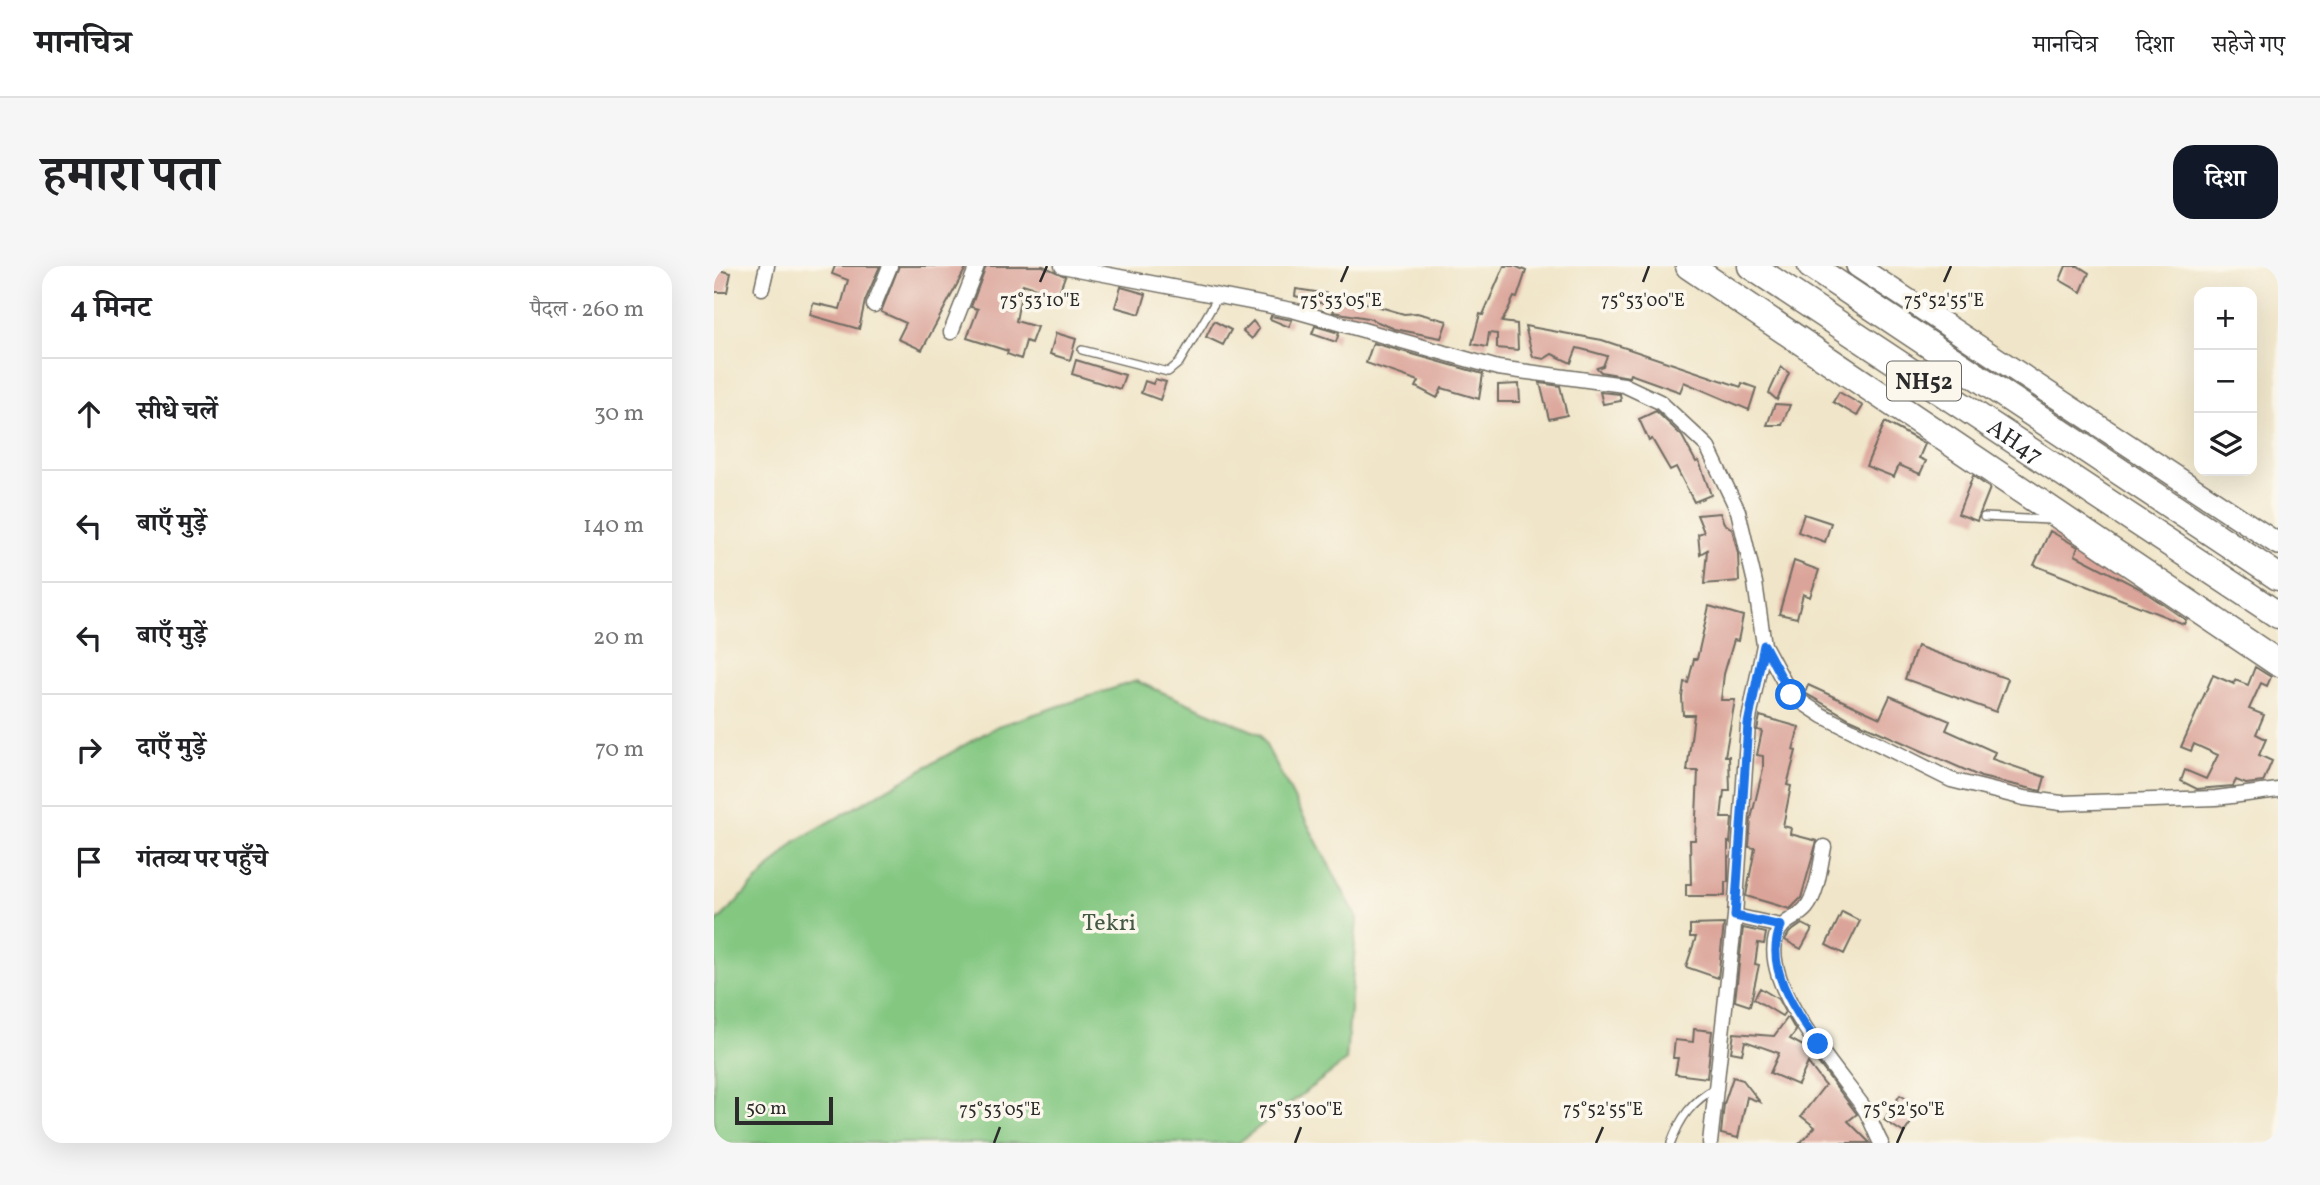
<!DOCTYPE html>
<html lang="hi">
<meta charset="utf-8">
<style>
body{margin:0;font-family:Vollkorn,"Noto Serif Devanagari",serif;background:#f6f6f6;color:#202124}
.controls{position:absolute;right:21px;top:21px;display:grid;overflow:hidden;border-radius:14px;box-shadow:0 7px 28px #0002}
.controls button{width:63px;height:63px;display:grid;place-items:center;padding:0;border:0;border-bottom:2px solid #e0e0e0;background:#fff;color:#202124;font:35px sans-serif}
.scale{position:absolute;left:21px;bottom:18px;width:98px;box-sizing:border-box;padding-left:7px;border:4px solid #2b2b2b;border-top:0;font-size:19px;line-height:24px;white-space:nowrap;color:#2b2b2b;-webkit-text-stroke:5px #fbf7ec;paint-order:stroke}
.stop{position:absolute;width:21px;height:21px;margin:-16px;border:5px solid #1a73e8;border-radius:50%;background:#fff}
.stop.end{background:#1a73e8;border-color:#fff;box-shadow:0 2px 7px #0008}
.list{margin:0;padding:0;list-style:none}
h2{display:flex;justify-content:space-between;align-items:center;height:91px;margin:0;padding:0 28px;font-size:30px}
h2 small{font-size:23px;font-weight:400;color:#757577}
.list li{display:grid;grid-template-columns:46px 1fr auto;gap:21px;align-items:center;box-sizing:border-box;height:112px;padding:0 28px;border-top:2px solid #e0e0e0}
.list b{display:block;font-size:26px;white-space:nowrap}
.list em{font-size:23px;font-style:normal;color:#757577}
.icon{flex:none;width:38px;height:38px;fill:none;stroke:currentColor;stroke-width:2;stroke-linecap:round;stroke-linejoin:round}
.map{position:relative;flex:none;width:1564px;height:877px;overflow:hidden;border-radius:21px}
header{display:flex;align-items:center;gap:42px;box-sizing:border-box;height:98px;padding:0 35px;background:#fff;border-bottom:2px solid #e0e0e0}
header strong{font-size:33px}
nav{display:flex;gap:38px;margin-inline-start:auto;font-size:24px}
.intro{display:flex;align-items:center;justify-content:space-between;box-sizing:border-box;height:168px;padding:0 42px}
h1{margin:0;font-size:49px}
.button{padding:18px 32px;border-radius:21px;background:#111827;color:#fff;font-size:24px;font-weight:700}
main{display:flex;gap:42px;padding:0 42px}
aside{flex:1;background:#fff;border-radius:21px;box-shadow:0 7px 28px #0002}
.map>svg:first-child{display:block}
.green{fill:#83c781;stroke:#577956;stroke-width:2}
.building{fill:#dba49a}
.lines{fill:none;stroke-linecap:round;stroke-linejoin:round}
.lane-casing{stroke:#706c62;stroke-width:10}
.street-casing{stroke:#706c62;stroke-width:17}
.secondary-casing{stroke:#706c62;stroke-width:24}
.highway-casing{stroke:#706c62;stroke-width:29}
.lane{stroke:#fff;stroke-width:7}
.street{stroke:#fff;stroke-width:14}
.secondary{stroke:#fff;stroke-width:21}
.highway{stroke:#fff;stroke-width:26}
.route{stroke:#1a73e8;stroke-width:9}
.ticks{fill:none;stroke:#2b2b2b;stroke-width:2.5}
.labels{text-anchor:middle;stroke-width:7;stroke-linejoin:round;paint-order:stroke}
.shield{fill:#fbf7ec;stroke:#696865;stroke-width:2}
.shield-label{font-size:23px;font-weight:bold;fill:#2b2b2b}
.street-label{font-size:24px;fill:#2b2b2b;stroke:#fbf7ec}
.park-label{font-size:24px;fill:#455a45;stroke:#fbf7ec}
.ticks-label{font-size:18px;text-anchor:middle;fill:#2b2b2b;stroke:#fbf7ec;stroke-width:7;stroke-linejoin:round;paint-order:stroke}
</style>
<header>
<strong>मानचित्र</strong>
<nav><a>मानचित्र</a><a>दिशा</a><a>सहेजे गए</a></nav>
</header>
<div class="intro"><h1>हमारा पता</h1><a class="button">दिशा</a></div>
<main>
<aside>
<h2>4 मिनट<small>पैदल · 260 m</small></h2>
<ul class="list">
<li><svg class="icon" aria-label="ahead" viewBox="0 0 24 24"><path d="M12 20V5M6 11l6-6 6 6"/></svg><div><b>सीधे चलें</b></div><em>30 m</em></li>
<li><svg class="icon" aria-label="left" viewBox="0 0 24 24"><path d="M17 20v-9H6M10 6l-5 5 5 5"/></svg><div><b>बाएँ मुड़ें</b></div><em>140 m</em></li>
<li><svg class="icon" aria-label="left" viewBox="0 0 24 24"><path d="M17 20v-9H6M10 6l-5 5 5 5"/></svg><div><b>बाएँ मुड़ें</b></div><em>20 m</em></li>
<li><svg class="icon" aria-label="right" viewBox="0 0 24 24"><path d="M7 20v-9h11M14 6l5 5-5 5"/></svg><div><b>दाएँ मुड़ें</b></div><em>70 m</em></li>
<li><svg class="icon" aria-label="arrive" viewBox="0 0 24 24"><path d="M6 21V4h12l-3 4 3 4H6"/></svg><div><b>गंतव्य पर पहुँचे</b></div></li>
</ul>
</aside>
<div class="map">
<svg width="1564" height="877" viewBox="0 0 1564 877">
<rect width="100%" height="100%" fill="#fbf7ec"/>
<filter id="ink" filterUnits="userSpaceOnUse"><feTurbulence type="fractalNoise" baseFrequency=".0143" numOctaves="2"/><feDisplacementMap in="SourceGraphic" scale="14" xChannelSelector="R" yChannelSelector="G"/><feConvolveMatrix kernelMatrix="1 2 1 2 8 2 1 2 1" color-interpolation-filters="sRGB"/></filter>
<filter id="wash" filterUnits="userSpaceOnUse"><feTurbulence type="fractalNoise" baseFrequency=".00686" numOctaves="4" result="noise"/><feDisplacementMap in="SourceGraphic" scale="28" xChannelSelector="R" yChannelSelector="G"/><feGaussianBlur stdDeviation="1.57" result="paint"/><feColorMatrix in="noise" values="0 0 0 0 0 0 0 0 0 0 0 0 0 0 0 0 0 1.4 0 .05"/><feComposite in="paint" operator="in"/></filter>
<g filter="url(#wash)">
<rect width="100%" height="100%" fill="#f0e5c8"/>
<path class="green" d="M422 415 546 468 643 652 632 795 524 877H0V659L82 575 284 460Z"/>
<g id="blocks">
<path class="building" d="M121 0H166L151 35 145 63 96 49 99 37 126 43 134 14 118 8Z
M185 0H253L208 84 184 73 192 57 167 46Z
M272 0H329L351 10 344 29 309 18 302 55 323 61 317 77 312 75 307 93 293 88 294 85 253 72 264 43 257 41Z
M790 0H801L812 5 803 32 800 31 788 56 803 58 804 84 783 82V68L775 67 773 81 758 78 766 48 769 49Z
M1352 0H1364L1375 7 1367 26 1346 14Z
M0 3 17 7 13 26H0Z
M407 21 432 28 426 48 401 41Z
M582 23 628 30 690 48 703 47 733 55 727 72 681 63 654 52 619 46 621 41 581 30Z
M557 50 578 54 575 61 556 53Z
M500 55 517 64 509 79 492 71Z
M539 55 545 63 538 73 529 65Z
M601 60 625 67 622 76 598 68Z
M811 60 888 74 1027 121 1028 117 1042 122 1035 144 970 116 966 126 916 108 915 111 887 106 883 102 889 100 893 90 875 85 863 82 857 97 838 88 830 93 819 91Z
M342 67 362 73 356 94 336 88Z
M659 77 769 108 765 133 728 122 723 132 702 121 705 115 652 97Z
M362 94 411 109 406 123 358 108Z
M1067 101 1075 107 1063 134 1055 127Z
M441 113 452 116 446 134 427 127 431 115 439 118Z
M826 117 846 120 853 149 835 153Z
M805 118 806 136H784V119Z
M886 126 906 128 907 135 889 138Z
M1125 126 1149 140 1143 150 1119 136Z
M1061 138 1076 139 1068 159H1053Z
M942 145 968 170 982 196 985 195 997 229 980 236 962 201 956 204 938 173 935 175 925 153Z
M1171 156 1211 178 1205 192 1212 195 1206 208 1185 199 1180 211 1152 200Z
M1259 210 1276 222 1263 255 1244 248Z
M1006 247 1010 257 1018 263 1024 287 1025 315 990 318 993 284 986 288 984 268 990 266 983 249Z
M1090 248 1117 257 1111 276 1084 266Z
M1336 265 1364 281 1361 289 1425 322 1472 354 1470 358 1320 299Z
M1080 295 1105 304 1096 331 1089 328 1083 352 1065 348Z
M995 340 1029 350 1024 375 1020 374 1010 408 1007 434H1021L1011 490H1015L1016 525H1010L1007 552H1018L1016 577 1014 576V616H1011V630H972V618H977L976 574H981L984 505H973L980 449H969L968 431 970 416 974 417 980 393H983Z
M1203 380 1294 413 1282 446 1191 413Z
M1541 401 1557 411 1553 420 1547 417 1535 443 1550 449 1542 468 1552 473 1545 489 1558 495 1549 516 1532 518 1522 514 1519 520 1483 523 1467 515 1471 504 1492 513 1504 489 1480 478 1477 485 1467 481 1499 409 1520 418 1521 414 1534 419Z
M1094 419 1166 452 1176 430 1236 455 1232 464 1281 486 1278 493 1331 511 1327 525 1267 511 1136 453 1091 427Z
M1046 450 1085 461 1079 484 1082 485 1073 519 1077 520 1069 560 1077 562 1076 568 1103 575 1087 632 1076 643 1032 630 1041 582 1035 581 1037 553 1049 503V490L1043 489 1048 465 1043 464Z
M1128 646 1146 655 1130 688 1112 679Z
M1010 658 1004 712 972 701 982 671H976V659Z
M1088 658 1098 663 1087 683 1071 674 1075 667Z
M1029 662 1052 667 1050 678 1044 677 1041 698 1045 699 1036 740 1021 735Z
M1046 722 1064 733 1071 746 1068 750 1040 733Z
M1074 751 1082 765 1076 773 1093 782 1143 848 1134 855 1156 877H1086L1101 861 1087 850 1111 819 1094 797 1084 819 1056 807 1065 787 1031 775 1028 788 1017 786 1020 767 1060 770Z
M980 763 998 765 993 812 961 808 964 792H959L961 774 979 776Z
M1019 811 1029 814 1046 836 1033 831 1024 872 1007 868 1010 838Z
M1186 829 1207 842 1190 867 1170 854Z"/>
</g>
</g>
<g filter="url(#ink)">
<use href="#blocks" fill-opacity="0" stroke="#706c62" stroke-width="2"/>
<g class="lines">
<defs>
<path id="lane" d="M368 84 454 106 465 97 504 31
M1270 251 1335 254
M957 877C966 852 978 835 1002 822"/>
<path id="street" d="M348 0 578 44 784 102 910 119 946 136 993 180 1024 245 1041 317 1050 379 1034 458 1021 650 996 877
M48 22 53 0
M160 39 176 0
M237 66 263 0
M1050 379 1077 429 1109 450 1237 514 1310 532 1347 537 1502 532 1564 524
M1110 581C1106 600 1104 627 1092 642 1082 654 1067 654 1062 671 1048 720 1121 802 1148 839 1157 851 1160 865 1167 877
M1021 650 1067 660"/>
<path id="secondary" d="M1143 0 1564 278"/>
<g id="highway">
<path d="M975 0 1564 397"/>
<path id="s1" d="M1037 0 1564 349"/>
<path d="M1097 0 1564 311"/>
</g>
</defs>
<use href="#lane" class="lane-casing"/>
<use href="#street" class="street-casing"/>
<use href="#secondary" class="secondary-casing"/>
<use href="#highway" class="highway-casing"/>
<use href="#lane" class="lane"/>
<use href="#street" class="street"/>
<use href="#secondary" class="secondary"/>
<use href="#highway" class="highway"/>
</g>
</g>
<g class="lines" filter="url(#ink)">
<path class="route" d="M1077 429 1050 379 1034 458 1021 650 1067 660C1049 701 1082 746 1104 778"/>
</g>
<path class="ticks" d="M326 16 333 0M627 16 634 0M929 16 935 0M1230 16 1237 0M280 877 286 861M581 877 587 861M882 877 889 861M1183 877 1190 861"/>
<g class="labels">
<rect class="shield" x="1173" y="95.5" width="74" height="39" rx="5"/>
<g class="shield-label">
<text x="1210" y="123">NH52</text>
</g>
<g class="street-label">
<text dy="8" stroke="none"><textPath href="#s1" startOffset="317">AH47</textPath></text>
</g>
<g class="park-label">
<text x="395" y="664">Tekri</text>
</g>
</g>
<g class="ticks-label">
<text x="627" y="40">75°53'05"E</text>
<text x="929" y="40">75°53'00"E</text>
<text x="1230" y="40">75°52'55"E</text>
<text x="326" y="40">75°53'10"E</text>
<text x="286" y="849">75°53'05"E</text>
<text x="587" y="849">75°53'00"E</text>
<text x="889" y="849">75°52'55"E</text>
<text x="1190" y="849">75°52'50"E</text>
</g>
</svg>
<div class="controls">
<button>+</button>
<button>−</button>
<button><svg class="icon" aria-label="layers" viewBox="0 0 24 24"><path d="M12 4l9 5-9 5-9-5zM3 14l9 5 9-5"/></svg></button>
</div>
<div class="scale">50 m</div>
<div class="stop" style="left:1077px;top:429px"></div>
<div class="stop end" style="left:1104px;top:778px"></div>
</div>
</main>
